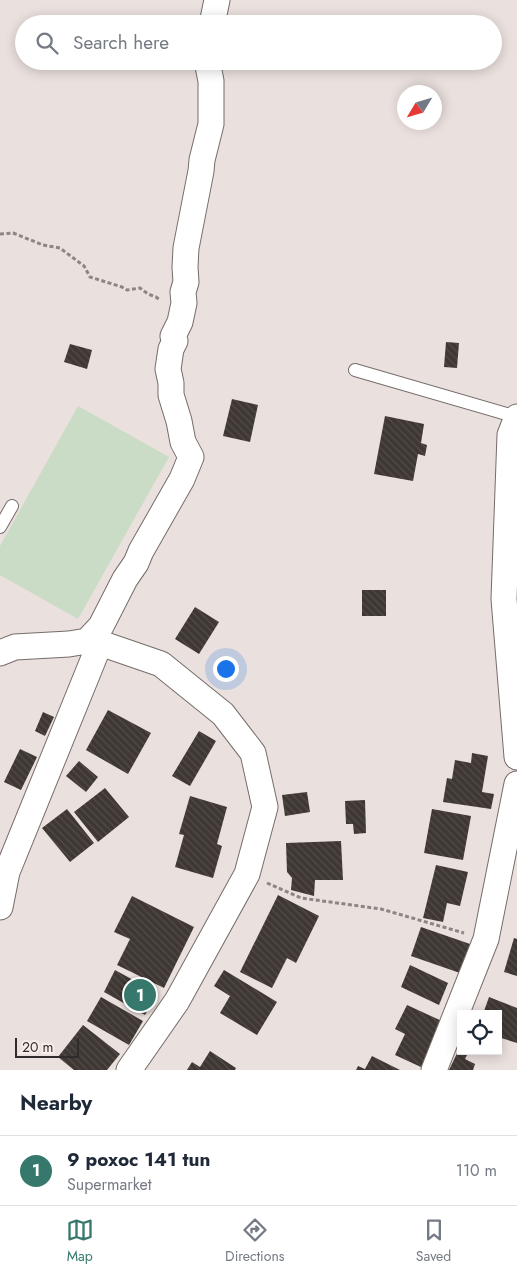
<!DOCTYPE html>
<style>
body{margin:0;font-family:Jost,sans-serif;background:#f6f6f7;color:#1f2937}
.controls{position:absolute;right:15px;bottom:15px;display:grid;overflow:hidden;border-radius:0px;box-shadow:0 2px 12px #0003}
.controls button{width:45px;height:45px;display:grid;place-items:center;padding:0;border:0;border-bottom:1px solid #e0e1e3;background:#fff;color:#1f2937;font:25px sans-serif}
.compass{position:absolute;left:397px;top:85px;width:45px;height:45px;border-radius:50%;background:#fff;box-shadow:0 2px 12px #0003;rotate:232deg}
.scale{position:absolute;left:15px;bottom:12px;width:64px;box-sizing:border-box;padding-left:5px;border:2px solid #302c2b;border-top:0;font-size:14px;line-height:18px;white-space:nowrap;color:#302c2b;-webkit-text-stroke:4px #f7eeea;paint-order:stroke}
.you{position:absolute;left:225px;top:668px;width:18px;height:18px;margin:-12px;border:4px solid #fff;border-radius:50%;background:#1a73e8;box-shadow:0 0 0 8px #1a73e833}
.badge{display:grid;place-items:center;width:32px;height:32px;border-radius:50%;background:#36796c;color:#fff;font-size:16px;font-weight:700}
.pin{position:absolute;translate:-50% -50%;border:2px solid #fff;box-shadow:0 1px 5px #0006}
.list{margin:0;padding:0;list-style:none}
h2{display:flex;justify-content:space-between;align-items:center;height:65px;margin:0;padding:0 20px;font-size:21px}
h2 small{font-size:16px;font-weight:400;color:#747a83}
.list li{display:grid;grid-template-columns:32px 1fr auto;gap:15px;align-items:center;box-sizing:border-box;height:70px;padding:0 20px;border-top:1px solid #e0e1e3}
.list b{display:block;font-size:19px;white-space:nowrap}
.list p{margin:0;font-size:16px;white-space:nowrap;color:#747a83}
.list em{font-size:16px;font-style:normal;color:#747a83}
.icon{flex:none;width:28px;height:28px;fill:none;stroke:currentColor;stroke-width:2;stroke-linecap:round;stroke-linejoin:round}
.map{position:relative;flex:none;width:517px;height:1070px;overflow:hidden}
.search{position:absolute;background:#fff;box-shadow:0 2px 12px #0003;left:15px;right:15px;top:15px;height:55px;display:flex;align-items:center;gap:12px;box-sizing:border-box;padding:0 18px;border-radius:28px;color:#747a83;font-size:19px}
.sheet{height:135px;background:#fff}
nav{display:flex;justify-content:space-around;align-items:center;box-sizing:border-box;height:70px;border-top:1px solid #e0e1e3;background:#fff;font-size:14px;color:#747a83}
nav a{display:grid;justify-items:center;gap:2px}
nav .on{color:#36796c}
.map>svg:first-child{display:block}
.pitch{fill:#cadcc5}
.building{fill:url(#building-back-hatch)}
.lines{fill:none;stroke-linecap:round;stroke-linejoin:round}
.lane-casing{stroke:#756d6a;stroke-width:14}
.street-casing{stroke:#756d6a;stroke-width:27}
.path{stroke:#8c8583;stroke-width:3;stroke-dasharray:4 2.5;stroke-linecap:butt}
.lane{stroke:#fff;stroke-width:12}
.street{stroke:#fff;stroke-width:25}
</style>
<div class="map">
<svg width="517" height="1070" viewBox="0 0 517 1070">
<defs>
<pattern id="building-back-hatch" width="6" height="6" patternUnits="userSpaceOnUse" patternTransform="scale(1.25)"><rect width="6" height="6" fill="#3e3734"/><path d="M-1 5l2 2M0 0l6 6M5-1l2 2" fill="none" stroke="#524c49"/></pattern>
</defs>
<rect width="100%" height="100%" fill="#eae0dd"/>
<path class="pitch" d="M78 406 169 457 78 619 0 575V546Z"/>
<path class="building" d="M446 342 459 343 457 368 444 367Z
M70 344 92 350 87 369 64 362Z
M232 399 258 405 250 442 223 436Z
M385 416 424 424 421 443 427 445 425 456 418 454 413 481 374 474Z
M362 590H386V616H362Z
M195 607 219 622 199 654 175 639Z
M108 710 151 733 128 774 86 750Z
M43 712 54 717 45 736 35 731Z
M199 731 216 741 190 786 172 776Z
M20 749 37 757 21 790 4 782Z
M472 753 488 756 482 792 494 794 491 809 443 802 447 778 452 779 455 760 471 763Z
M79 761 98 777 86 792 66 776Z
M105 788 129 817 98 842 74 812Z
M307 792 310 812 285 816 282 795Z
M190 796 227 807 217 844 222 846 213 878 175 867 184 835 179 834Z
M365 800 366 833 354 834 353 824H346L345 801Z
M67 809 94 843 70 862 42 828Z
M432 809 471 816 463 860 424 853Z
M341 841 343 880H315L314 896 291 890 292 878 287 872 286 843Z
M436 865 468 872 460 906 447 903 443 922 423 918Z
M278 895 319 916 296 963 287 958 272 988 240 972Z
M132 896 194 927 164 988 117 965 130 939 114 932Z
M421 927 470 944 460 973 411 956Z
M514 938 517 939V976L504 972Z
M410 965 448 983 439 1005 401 987Z
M115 970 157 993 145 1015 104 992Z
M224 970 277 1002 257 1035 220 1013 230 996 214 986Z
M101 997 143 1021 129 1045 87 1021Z
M489 997 517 1008V1043L498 1037V1014H483Z
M407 1005 444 1022 423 1068 395 1055 405 1034 395 1029Z
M83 1025 120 1054 107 1070H74L58 1057Z
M461 1045V1051H469L465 1059 475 1064 473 1070H449Z
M210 1051 236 1068 235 1070H187L192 1062 200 1067Z
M372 1056 400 1070H356L358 1066 365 1069Z"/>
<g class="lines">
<defs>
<path id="lane" d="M355 370 517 417
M0 527 12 506"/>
<path id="street" d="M212 24 217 0
M517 417 510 435 504 599 517 757
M87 641 101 626 125 579 136 563 141 551 182 479 191 457 183 442 179 421 171 395V383L168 369 171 349 175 341 173 336 180 322 184 303 183 292 186 282 185 267 186 248 201 171 202 160 211 124V81L207 61
M0 653 15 647 69 644 87 641 100 643 161 664 223 714 253 753 265 807 247 874 177 1001 129 1070
M0 907 7 872 100 643
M434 1070 486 939 517 784"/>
</defs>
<use href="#lane" class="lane-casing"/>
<use href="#street" class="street-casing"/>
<path class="path" d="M0 234 13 233 43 245 60 248 84 266 90 277 122 287 127 290 140 288 148 294 156 297 160 300
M267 883 301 898 381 909 464 933"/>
<use href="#lane" class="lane"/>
<use href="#street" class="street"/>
</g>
</svg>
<div class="controls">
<button><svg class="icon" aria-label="locate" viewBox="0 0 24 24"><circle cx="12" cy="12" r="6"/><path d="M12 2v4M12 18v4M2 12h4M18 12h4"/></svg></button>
</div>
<svg class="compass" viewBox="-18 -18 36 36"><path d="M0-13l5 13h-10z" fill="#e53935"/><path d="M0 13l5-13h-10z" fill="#747a83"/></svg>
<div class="scale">20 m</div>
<div class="you"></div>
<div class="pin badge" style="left:140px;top:995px">1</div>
<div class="search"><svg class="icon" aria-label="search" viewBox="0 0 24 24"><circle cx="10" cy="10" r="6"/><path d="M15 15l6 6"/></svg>Search here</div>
</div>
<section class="sheet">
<h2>Nearby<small></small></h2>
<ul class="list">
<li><span class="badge">1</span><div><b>9 poxoc 141 tun</b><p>Supermarket</p></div><em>110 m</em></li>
</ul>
</section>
<nav>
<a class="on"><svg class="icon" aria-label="map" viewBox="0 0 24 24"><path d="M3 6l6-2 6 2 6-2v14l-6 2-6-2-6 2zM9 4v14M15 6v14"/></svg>Map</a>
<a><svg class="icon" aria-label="directions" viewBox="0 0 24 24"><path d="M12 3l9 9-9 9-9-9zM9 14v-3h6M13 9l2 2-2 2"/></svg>Directions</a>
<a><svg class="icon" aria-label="saved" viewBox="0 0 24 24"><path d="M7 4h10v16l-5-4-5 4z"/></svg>Saved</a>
</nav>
